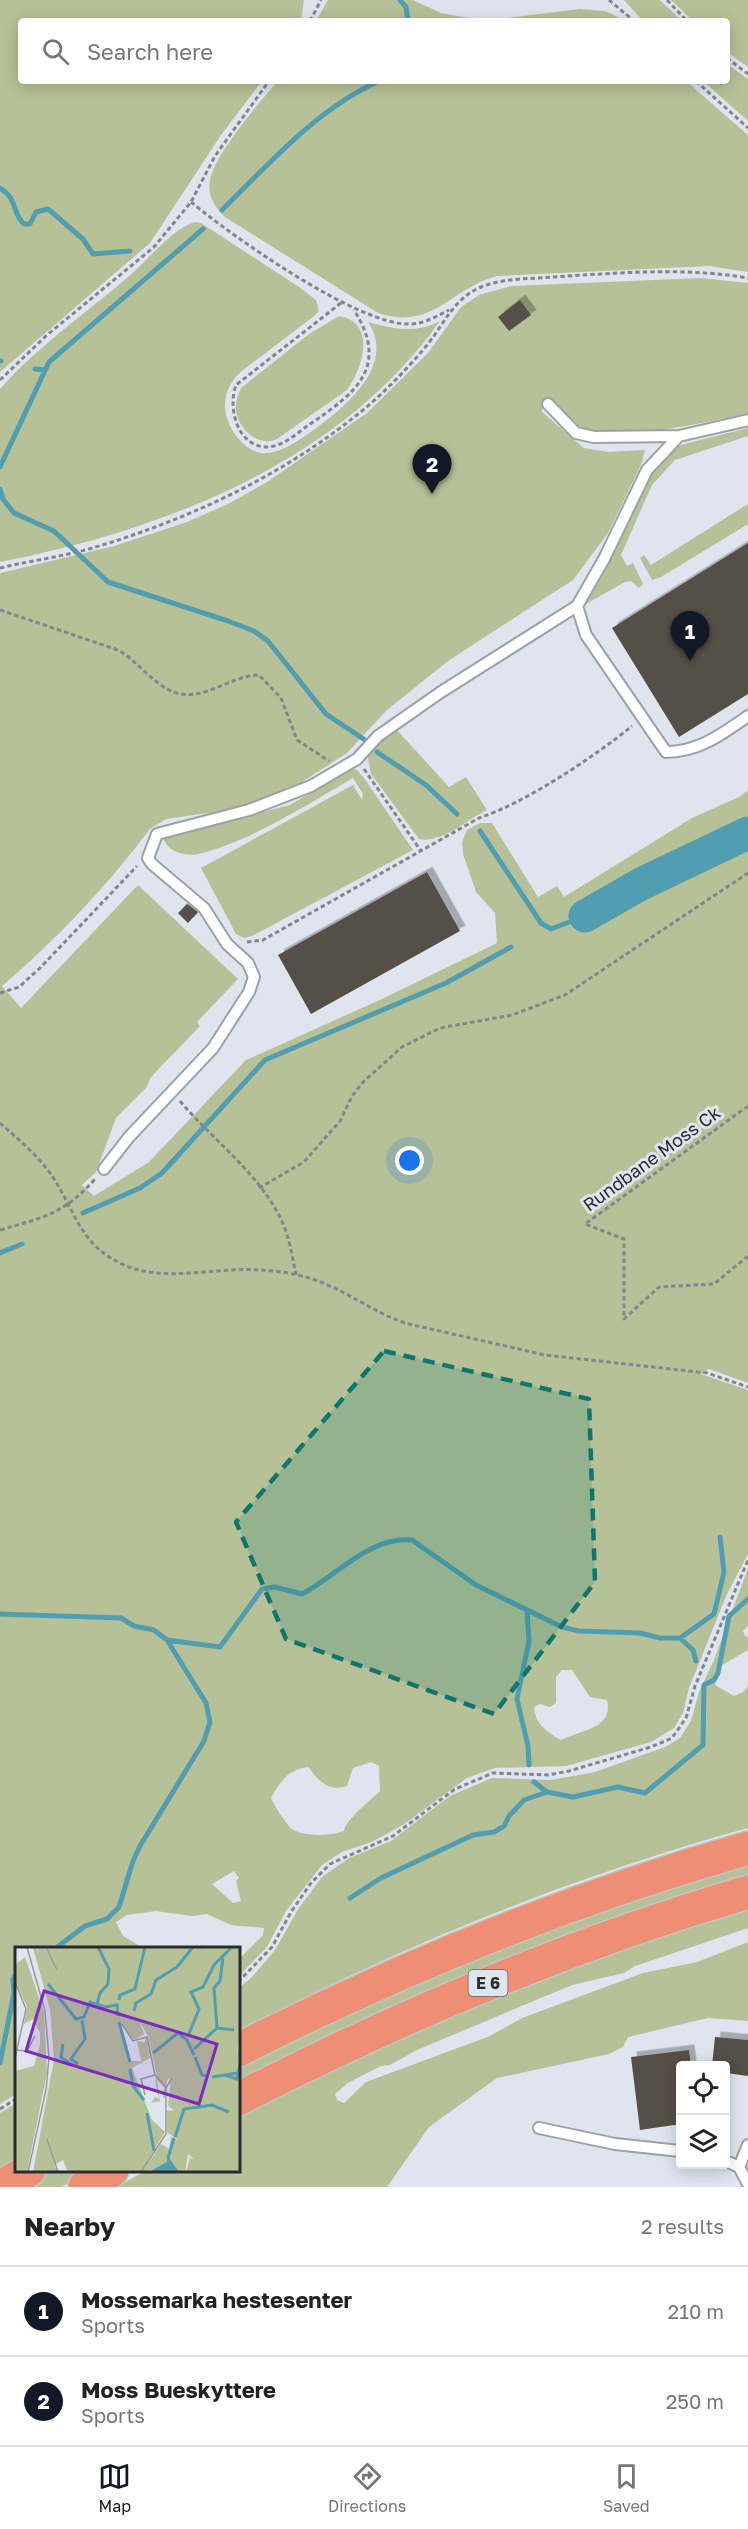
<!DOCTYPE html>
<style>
body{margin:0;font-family:"Golos Text",sans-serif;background:#f2f2f2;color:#222}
.controls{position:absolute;right:18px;bottom:18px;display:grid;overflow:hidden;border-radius:6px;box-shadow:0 3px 15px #0003}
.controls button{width:54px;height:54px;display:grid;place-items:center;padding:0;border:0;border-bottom:2px solid #e0e0e0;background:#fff;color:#222;font:30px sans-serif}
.you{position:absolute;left:410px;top:1161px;width:21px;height:21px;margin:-15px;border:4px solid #fff;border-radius:50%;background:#1a73e8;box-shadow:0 0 0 9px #1a73e833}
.badge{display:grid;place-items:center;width:39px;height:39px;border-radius:50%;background:#111827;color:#fff;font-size:20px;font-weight:700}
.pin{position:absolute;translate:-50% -50px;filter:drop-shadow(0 2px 3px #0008)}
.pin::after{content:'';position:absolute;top:32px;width:21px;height:18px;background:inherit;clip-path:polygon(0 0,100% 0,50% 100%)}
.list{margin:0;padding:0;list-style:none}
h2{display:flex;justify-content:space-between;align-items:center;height:78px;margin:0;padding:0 24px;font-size:26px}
h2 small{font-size:20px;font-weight:400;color:#767676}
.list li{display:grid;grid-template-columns:39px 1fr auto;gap:18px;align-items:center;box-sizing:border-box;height:90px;padding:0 24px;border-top:2px solid #e0e0e0}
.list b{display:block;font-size:22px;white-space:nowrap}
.list p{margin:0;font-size:20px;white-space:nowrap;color:#767676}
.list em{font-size:20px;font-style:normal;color:#767676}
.icon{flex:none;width:33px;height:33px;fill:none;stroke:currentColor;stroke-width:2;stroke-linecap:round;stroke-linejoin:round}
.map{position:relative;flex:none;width:748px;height:2187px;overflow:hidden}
.search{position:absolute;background:#fff;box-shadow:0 3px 15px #0003;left:18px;right:18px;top:18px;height:66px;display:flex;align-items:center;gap:15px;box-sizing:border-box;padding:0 21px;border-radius:6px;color:#767676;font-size:22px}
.sheet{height:258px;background:#fff}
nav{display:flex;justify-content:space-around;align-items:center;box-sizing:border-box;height:84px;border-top:2px solid #e0e0e0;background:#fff;font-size:16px;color:#767676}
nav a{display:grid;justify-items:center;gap:3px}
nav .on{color:#111827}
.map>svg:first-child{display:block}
.green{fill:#b7c197;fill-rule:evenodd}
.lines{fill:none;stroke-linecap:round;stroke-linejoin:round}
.stream{stroke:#519eb0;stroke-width:5}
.river{stroke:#519eb0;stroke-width:33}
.building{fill:#554f47;filter:url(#shadow)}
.lane-casing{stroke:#9ba1a9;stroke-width:14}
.highway-casing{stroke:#c3c4c4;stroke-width:36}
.path{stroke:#83878d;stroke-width:3;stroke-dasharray:4.5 3;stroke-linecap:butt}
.lane{stroke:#fff;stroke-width:10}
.highway{stroke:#ee8e73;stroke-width:33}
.marked{fill:#0f766e;fill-opacity:0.2;stroke:#0f766e;stroke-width:4.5;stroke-dasharray:12 8;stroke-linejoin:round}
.labels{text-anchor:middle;stroke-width:6;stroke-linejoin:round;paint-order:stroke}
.shield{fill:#dfe5ef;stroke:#606368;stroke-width:1.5}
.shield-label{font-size:16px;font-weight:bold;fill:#292b2e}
.street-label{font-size:18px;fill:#292b2e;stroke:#dfe5ef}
.inset-river{fill:none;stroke:#519eb0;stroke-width:3}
.inset-road{fill:none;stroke:#969ba2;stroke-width:1.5}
.view{fill:#7b2cbf;fill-opacity:0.15;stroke:#7b2cbf;stroke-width:3}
.inset-edge{fill:none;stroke:#292b2e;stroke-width:3}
</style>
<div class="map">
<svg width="748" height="2187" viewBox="0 0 748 2187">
<defs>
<filter id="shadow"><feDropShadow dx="5.5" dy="-5.5" stdDeviation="0" flood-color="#0004"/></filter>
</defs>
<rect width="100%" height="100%" fill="#dfe5ef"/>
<path class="green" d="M0 0H304L301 21H21V81H262L221 135 150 243 0 372Z
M328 0H413L441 13 484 21 579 9 605 11 626 21H316Z
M624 0H660L682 21H643Z
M671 0H748V67L727 52V21H693Z
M727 64 748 79V121L703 81H727Z
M278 81H686L748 135V272L709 266 497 276C450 289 432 331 378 313L225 217C214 207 207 195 210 180 214 156 260 101 278 81Z
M195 222 201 223 299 287 316 300 319 311 313 317 243 370C230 381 222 396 226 414 229 430 244 450 261 453 280 455 301 439 315 429 345 407 397 365 368 322 394 329 415 334 440 321 339 463 164 530 0 562V389C38 346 85 314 128 277 146 262 173 228 195 222Z
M701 278 748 283V413C708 422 623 442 584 429 569 423 560 411 551 398L541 411 584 448 608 452 645 450 641 465 608 533 573 580 448 661 387 710 347 753 288 791 263 801 216 812 166 819 150 829C106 887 57 939 2 986L21 1008 138 885 238 979 197 1022 200 1026 151 1077 146 1088 116 1118 96 1172 82 1185 94 1196 149 1162 246 1060 382 999 497 943 495 913 476 892 463 854 462 842 467 830 480 823H492L538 897 557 886 564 897 692 818 739 797 748 790V1383L709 1369 701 1374 748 1390V1554L727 1594 689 1688 683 1713 674 1728 651 1742 566 1766 495 1768 467 1778 403 1825 372 1842 342 1852 322 1865 286 1911 267 1947 239 1976V1959L263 1935 264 1928 231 1925 207 1914 192 1916 156 1911 127 1915 116 1922 123 1936 143 1948H16V2094L0 2104V573L114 546 187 522 228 504 267 482 367 413 428 353 461 307 479 295 511 286ZM562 1670H572L590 1697 607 1700C614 1729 580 1730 561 1740 547 1732 535 1724 534 1707L540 1704 550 1707 556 1703V1677ZM371 1762 379 1766 380 1791C371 1800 345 1820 344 1831 332 1836 304 1837 292 1829 286 1824 274 1805 271 1798 281 1780 288 1770 308 1767 319 1781 328 1792 347 1786L353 1768ZM234 1871 239 1878 236 1881 241 1901 233 1903 212 1884Z
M339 316C378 323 362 369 347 390L277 439C259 448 239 430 236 411 235 403 238 395 241 388L309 334Z
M748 428V436L675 460 652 485 621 555 627 566 633 563 643 584 639 588 631 581 625 582 586 604 650 473 673 447Z
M748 504V524L661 577 652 580 640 558 644 555 651 565Z
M396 729 449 787 466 777 487 810C468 819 441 844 419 839L371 774 367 753Z
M351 769H356L364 778 413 850 252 936 244 938 236 934 201 868 353 785 362 800 363 794 353 778C306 805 250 842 198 854 185 857 168 852 163 838L290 805Z
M748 1568V1626L743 1631 745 1636 748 1637V1650L719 1667 715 1685 734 1696 743 1692 748 1686V1828C573 1876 399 1947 239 2031V1988L253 1976 275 1950 299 1908 322 1877 349 1858 391 1841 450 1796 492 1778 551 1780 595 1772 665 1747 680 1738 691 1721 699 1692 714 1660Z
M748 1859V1880L239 2086V2063L449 1964Z
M748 1910V1928L635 1966 624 1973 572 1985 417 2050 390 2065 381 2066 348 2083 335 2094 337 2100 344 2103 366 2082 490 2036 522 2018 643 1973 697 1962 748 1942V2021L708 2018 628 2037 623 2047 609 2054 497 2078 429 2127 387 2187H117L145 2171 238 2170 239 2118C402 2033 571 1962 748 1910Z
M16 2103V2158L0 2168V2113Z
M50 2171H89L62 2187H23Z"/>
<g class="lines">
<path class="stream" d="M400 0 406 7 408 21
M0 188C19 200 11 212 24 224H30L36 212 48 209 83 239 93 254 130 251
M222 210C270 163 317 109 379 81
M0 361H1
M35 369 45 370
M0 467 49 362 203 229
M0 489 3 499 14 513 54 531 108 582 228 621 254 631 268 641 326 714 365 740
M377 752 426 785 457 814
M480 831 541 923 551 929 585 916
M83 1213 140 1188 162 1173 265 1060 446 983 511 947
M0 1253 22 1244
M527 1611 529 1641 517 1699 528 1746 529 1765
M0 1614 121 1618 134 1626 154 1630 167 1640 206 1703 210 1722 204 1741 140 1846 133 1861 119 1907 107 1919 85 1926 56 1948
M680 1638 693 1650 696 1661
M167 1640 220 1647 262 1589 275 1587 302 1594C337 1576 369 1536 412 1540L476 1585 562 1627 579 1631 640 1633 660 1638H680L714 1614 724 1572 720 1537
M534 1782 547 1792 573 1797 618 1787 645 1793 703 1745 704 1685 714 1680 718 1673 729 1616 748 1599
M350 1898 381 1878 473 1835 494 1832 504 1826 509 1816 524 1800 547 1792
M0 2063 14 1993 13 1979 16 1974"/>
<path class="river" d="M585 916 641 884 748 833"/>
</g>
<path class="building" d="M520 300 531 315 509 331 498 317Z
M748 543V694L679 737 612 628Z
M427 872 460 931 311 1014 278 955Z
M187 904 198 912 188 923 178 913Z
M715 2037 748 2040V2076L726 2073V2066H712Z
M689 2050 691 2066H681V2124L640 2130 631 2057Z"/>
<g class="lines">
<defs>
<path id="lane" d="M548 404 576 433 594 437 679 436 748 420
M679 436 647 470 604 559 577 606 586 635 666 752C699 752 722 734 748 716
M104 1169 129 1137 213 1048 249 992 254 977 248 963 227 944 204 908 152 864 148 858 157 834 249 810 311 786 357 759 378 736 441 692 577 606
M539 2128 615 2144 680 2151
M726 2161 739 2167 748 2184
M739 2167 748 2145"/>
<path id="highway" d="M238 2050C402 1967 572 1898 748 1848
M238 2099C402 2015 571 1944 748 1892
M2 2187 29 2170
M85 2187 112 2170"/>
</defs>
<use href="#lane" class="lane-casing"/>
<use href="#highway" class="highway-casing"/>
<path class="path" d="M609 0 634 21
M667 0 687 21
M310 21 321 0
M727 58 748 74
M696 81 748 128
M191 202C232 236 359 326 410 324 424 324 437 316 449 310
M341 303 236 385C228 406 236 445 265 447 282 448 297 433 310 424 356 393 390 367 354 310
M0 380 47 335 154 247 191 202 215 156 269 81
M0 568C29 561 60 557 89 549 188 520 283 476 363 410 386 391 408 368 427 345 445 323 453 299 481 287 503 278 530 279 553 277 617 273 684 267 748 278
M0 610 118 650C137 661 150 680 169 690 200 706 229 675 259 675L281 698 297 740 329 761
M364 769 421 851
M247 942 263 940 479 818C525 803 594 757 632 726
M0 993 19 987 40 968 137 866
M180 1101C212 1139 257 1172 280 1217 289 1235 292 1255 296 1275
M748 1106 585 1224 624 1239V1319L659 1287 714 1284 748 1256
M0 1123C19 1140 40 1157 54 1179 70 1203 77 1231 101 1251 149 1290 206 1266 260 1270 281 1271 304 1275 323 1283 353 1295 378 1315 409 1324L545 1355 707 1373 748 1387
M259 1188 304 1162 340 1121 352 1096 364 1081 402 1047 440 1028 512 1015 565 995 748 873
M0 1230C45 1217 64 1214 96 1178
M238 1982 272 1947 291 1912 311 1883 330 1864 393 1836 455 1789 493 1773 548 1775 569 1771 651 1747 672 1738 686 1718 695 1686 748 1560
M0 2109 16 2099"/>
<use href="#lane" class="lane"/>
<use href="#highway" class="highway"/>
</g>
<path class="marked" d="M384 1351 589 1399 595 1582 494 1714 286 1639 236 1522Z"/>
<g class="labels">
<rect class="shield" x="468.5" y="1970" width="39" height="26" rx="4.5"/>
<g class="shield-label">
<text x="488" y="1989">E 6</text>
</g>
<g class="street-label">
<text transform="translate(652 1159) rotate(-36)" y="6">Rundbane Moss Ck</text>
</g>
</g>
<g transform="translate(15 1947)">
<rect width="225" height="225" fill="#dfe5ef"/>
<path d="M18 0H22V7L23 0H30L43 25 31 0H192L190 4 193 0H225V93L220 109 205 119 220 109 225 96V225H171L175 211 179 212 173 207 170 225 145 221 127 225 146 197 154 202 156 190 164 194 152 185V164L159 163 153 159 156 131 152 133 150 150 148 152 149 140 142 133 145 154 136 156 140 150 144 152 140 134 142 129 133 89 124 74 129 87 119 93 105 76 115 114H126L122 94 129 95 132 90 135 111 117 121 137 173 150 185 126 225H53L48 213 39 218 43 225H18L39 112 35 63ZM10 10 29 65 32 126 12 225H0V124L19 119 25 98V86L18 72 9 77 12 60 0 34V18Z" fill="#b7c197"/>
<path d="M152 208 164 225H134L152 215Z" fill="#519eb0"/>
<path class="inset-river" d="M33 37 61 72 69 70 75 55 90 60 102 58 103 69M104 53 105 48 120 42 130 0M82 57 85 46 93 37 94 22 83 0M119 64 121 56 136 47 141 33 162 20 178 0M104 75 115 115M202 81 199 41 205 34 208 11M173 89 184 62 176 45 188 40 199 18 217 0M48 97 46 110 57 118M179 102 202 81 219 83M138 106 163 86 172 93 179 108M180 110 187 128 193 129M63 117 56 112 70 92 67 73M115 122 118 139 129 153M210 128 222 132 225 117M197 130 223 126M132 166 139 204M160 190 169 162 197 158 214 165M153 211 159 191"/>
<path class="inset-road" d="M12 0 30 64 34 111 31 143 13 225M31 0 42 23M0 35 11 62 0 111M107 77 118 94 132 90 140 128M1 103 12 104 20 89M130 148 126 132 140 128 151 140M32 192 43 225M126 225 151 187V141L157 131"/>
<path class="view" d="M29 44 202 97 184 157 11 104Z"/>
<rect width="225" height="225" class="inset-edge"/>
</g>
</svg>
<div class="controls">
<button><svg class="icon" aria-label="locate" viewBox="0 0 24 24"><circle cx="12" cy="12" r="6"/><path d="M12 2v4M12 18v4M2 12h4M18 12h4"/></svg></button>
<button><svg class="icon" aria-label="layers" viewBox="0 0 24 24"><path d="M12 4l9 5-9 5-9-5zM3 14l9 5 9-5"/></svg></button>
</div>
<div class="you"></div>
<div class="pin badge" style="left:690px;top:661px">1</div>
<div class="pin badge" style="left:432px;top:494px">2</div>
<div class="search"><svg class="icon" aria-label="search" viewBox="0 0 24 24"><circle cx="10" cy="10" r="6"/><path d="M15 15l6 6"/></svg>Search here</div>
</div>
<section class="sheet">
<h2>Nearby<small>2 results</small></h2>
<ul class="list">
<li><span class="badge">1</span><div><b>Mossemarka hestesenter</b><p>Sports</p></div><em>210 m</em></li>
<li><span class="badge">2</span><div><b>Moss Bueskyttere</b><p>Sports</p></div><em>250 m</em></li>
</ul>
</section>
<nav>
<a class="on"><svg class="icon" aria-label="map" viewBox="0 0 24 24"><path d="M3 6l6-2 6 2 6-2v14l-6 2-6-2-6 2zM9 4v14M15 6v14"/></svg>Map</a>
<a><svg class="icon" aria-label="directions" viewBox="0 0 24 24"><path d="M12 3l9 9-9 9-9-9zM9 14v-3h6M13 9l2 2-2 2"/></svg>Directions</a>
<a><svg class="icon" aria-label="saved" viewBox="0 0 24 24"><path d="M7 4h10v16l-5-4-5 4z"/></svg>Saved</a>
</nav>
